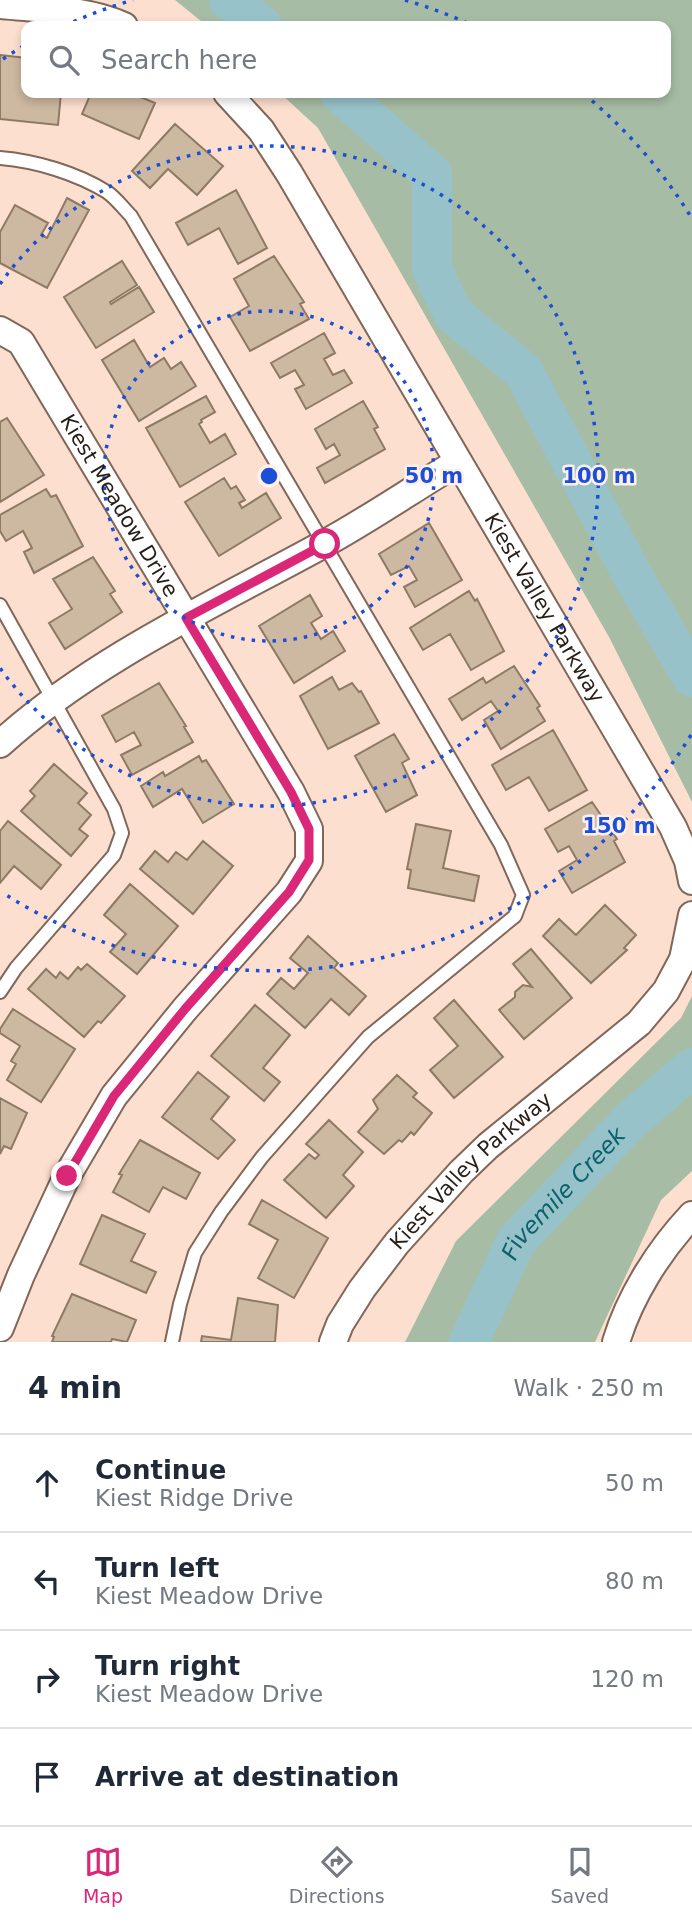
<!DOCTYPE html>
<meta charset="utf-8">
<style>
body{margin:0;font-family:"DejaVu Sans",sans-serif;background:#f2f2f3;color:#1f2937}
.stop{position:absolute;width:21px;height:21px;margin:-16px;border:5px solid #db2777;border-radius:50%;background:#fff}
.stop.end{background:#db2777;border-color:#fff;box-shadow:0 2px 7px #0008}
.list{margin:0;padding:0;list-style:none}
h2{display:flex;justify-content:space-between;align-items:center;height:91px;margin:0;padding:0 28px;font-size:30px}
h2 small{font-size:23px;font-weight:400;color:#747a83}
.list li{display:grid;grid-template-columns:46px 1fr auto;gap:21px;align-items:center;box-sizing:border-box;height:98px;padding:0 28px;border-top:2px solid #e0e1e3}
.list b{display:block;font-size:26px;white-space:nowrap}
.list p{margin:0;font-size:23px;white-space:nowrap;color:#747a83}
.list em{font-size:23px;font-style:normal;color:#747a83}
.icon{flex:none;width:38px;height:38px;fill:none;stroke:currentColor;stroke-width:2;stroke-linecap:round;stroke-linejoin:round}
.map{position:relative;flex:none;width:692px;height:1342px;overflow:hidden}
.search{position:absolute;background:#fff;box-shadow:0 4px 10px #0003;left:21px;right:21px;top:21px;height:77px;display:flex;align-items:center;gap:18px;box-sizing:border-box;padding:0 24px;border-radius:14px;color:#747a83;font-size:26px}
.sheet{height:483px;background:#fff}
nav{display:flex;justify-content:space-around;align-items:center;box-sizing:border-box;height:98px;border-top:2px solid #e0e1e3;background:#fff;font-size:19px;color:#747a83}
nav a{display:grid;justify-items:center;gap:4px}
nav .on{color:#db2777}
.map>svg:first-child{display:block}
.green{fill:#a7bca4}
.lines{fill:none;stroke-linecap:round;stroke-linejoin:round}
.river{stroke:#98c2c9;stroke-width:40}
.building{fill:#cdb8a1;stroke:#8d7a64;stroke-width:2}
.service-casing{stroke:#816759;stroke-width:16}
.minor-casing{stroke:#816759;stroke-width:30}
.service{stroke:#fff;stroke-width:12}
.minor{stroke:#fff;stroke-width:26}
.route{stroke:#db2777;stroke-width:9}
.ring{fill:none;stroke:#1d4ed8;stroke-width:3.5;stroke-dasharray:3.5 7}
.labels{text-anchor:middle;stroke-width:5;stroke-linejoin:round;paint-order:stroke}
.street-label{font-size:21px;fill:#281e18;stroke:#fdf0ea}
.water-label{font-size:23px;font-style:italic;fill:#0b616c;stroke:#fdf0ea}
.centre{fill:#1d4ed8;stroke:#fdf0ea;stroke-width:3.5}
.ring-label{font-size:21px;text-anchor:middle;font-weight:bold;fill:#1d4ed8;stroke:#fdf0ea;stroke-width:5;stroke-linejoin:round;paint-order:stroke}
</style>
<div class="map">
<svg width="692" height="1342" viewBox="0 0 692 1342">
<rect width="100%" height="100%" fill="#fddfcf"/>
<path class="green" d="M175 0H692V802L609 637 318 128 280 93H666V26H207Z
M692 996V1171L661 1200 595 1342H405L456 1241 681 1018Z"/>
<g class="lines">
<g class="river">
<path d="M229 0 262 26"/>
<path d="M340 93 432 174V270L454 315 523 371 634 578 692 677"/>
<path id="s1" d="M469 1342 516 1241 633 1118 692 1068"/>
</g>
</g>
<path class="building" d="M0 55 26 58V93H61L58 125 0 119Z
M91 93H131L155 103 139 139 82 114Z
M175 124 223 166 197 195 168 169 150 188 132 171Z
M236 190 267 248 238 264 219 228 188 245 176 223Z
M67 198 89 210 47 288 0 263V232L15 205 48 223 41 235 47 238Z
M274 256 304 302 300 304 309 319 250 351 230 317 249 306 234 279Z
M122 261 137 285 110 302 111 304 139 287 154 312 96 348 64 297Z
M324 333 335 353 324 359 333 375 344 370 352 383 306 409 295 389 304 385 295 370 280 378 271 363Z
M134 340 150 367 164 358 171 369 181 362 196 386 139 421 102 360Z
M206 396 215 412 201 420 202 422 199 424 210 443 225 434 236 454 180 487 146 428Z
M363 401 378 427 374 429 385 449 325 483 317 468 340 455 334 444 326 449 315 429Z
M7 418 44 475 0 502V422Z
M224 478 231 489 236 486 245 500 239 503 242 508 266 493 281 518 219 556 185 502Z
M46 489 51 497 56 495 83 546 34 573 24 552 32 548 23 531 6 541 0 531V515Z
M429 523 462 580 415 607 404 587 417 580 409 566 391 575 379 554Z
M93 557 115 591 110 594 122 612 65 649 49 623 72 609 53 579Z
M469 591 475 601 477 599 504 651 471 670 450 634 423 650 410 628Z
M310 595 322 616 311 623 321 639 333 631 345 651 294 683 259 626Z
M514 666 540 706 537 708 545 721 501 749 484 720 498 711 491 701 462 720 449 699 483 678 486 683Z
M332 677 339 690 352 683 359 692 361 691 379 723 328 749 300 696Z
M159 683 186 726 184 727 193 742 132 775 121 755 141 745 134 732 116 742 102 716Z
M553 730 587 790 549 811 529 777 506 790 492 765Z
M394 734 409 759 402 763 417 795 386 812 355 756Z
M199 756 202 762 206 760 234 804 203 823 182 789 153 807 141 786 163 772 165 776Z
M54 764 87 793 78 803 91 815 79 829 88 836 71 856 21 811 35 796 30 791Z
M592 802 617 839 614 841 625 862 572 893 559 871 577 860 569 846 558 852 545 829Z
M8 821 61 865 41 889 14 866 0 883V831Z
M416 824 451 831 443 868 479 876 474 901 408 888 411 870 407 869Z
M203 841 233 866 193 914 140 869 155 851 168 862 176 852 187 860Z
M130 884 178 926 137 974 110 952 126 934 104 915Z
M605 905 636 935 624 948 627 950 591 983 543 936 559 919 576 935Z
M308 936 338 963 334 968 366 996 349 1015 331 999 305 1028 267 994 281 978 294 989 308 973 290 958Z
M531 949 572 998 524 1039 499 1010 515 997V992L523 985 532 987 513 964Z
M87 964 125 996 101 1023 98 1021 84 1037 28 989 46 969 56 978 60 972 68 979 78 967 81 970Z
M454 1000 503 1057 454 1098 430 1070 458 1046 434 1018Z
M255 1005 290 1035 263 1068 280 1082 264 1101 211 1056Z
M13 1009 75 1049 41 1102 7 1080 16 1064 11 1061 20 1046 0 1033V1029Z
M198 1072 229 1097 211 1119 235 1140 218 1159 162 1117Z
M397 1075 417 1093 413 1097 432 1113 414 1135 411 1132 402 1142 399 1140 384 1154 358 1132 378 1109 373 1100Z
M0 1098 27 1113 11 1149 4 1146 0 1154Z
M329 1120 363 1152 343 1175 354 1186 326 1218 284 1180 309 1154 315 1159 319 1155 306 1144Z
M140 1140 200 1173 186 1199 163 1187 149 1212 113 1192 122 1175 119 1174Z
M262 1200 328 1238 294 1298 258 1278 278 1240 249 1224Z
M102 1215 145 1234 131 1261 156 1272 146 1293 80 1264Z
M72 1294 136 1320 127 1342 112 1339 111 1342H52L54 1337 52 1336Z
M238 1298 278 1305 275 1342H201L202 1336 231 1340Z"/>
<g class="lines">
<defs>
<path id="service" d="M0 158C36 161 76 173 107 192 116 198 123 208 131 216L501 845 523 895 515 916 368 1037 262 1157 221 1212 195 1253 180 1304 172 1342
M0 605 114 809 122 833 114 855 16 968 0 992"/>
<g id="minor">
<path d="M0 5C41 9 86 9 124 26"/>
<path id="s2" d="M227 93 261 130 289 173 673 827 688 861 692 881"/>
<path id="s3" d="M0 330 21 342 291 792 309 829V861L289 892 185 1009 114 1096 67 1176 21 1275 0 1328"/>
<path d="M0 744C91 661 214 604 322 545 368 520 413 489 458 462"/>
<path id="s4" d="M333 1342 340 1324 362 1289 397 1243 461 1172 488 1146 639 1023 666 991 683 959 692 915"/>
<path d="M616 1342C630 1296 659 1250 692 1215"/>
</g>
</defs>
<use href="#service" class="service-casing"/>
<use href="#minor" class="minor-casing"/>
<use href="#service" class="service"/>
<use href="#minor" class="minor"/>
</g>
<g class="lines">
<path class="route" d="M67 1176 114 1096 185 1009 289 892 309 860V829L291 792 186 618 325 544"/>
</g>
<g class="ring">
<circle cx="269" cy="476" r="165"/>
<path d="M0 284A330 330 0 1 1 0 668"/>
<path d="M691 735A495 495 0 0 1 3 893M3 59A495 495 0 0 1 25 45M64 26A495 495 0 0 1 133 0M405 0A495 495 0 0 1 474 26M584 94A495 495 0 0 1 691 217"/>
</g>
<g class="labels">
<g class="street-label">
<text dy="7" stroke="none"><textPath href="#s3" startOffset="215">Kiest Meadow Drive</textPath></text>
<text dy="7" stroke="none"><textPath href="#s2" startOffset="606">Kiest Valley Parkway</textPath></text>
<text dy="7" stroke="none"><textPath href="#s4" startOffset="222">Kiest Valley Parkway</textPath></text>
</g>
<g class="water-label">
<text dy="8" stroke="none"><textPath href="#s1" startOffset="178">Fivemile Creek</textPath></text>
</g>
</g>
<circle cx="269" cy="476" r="10" class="centre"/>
<g class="ring-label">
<text x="434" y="483">50 m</text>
<text x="599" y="483">100 m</text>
<text x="619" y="833">150 m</text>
</g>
</svg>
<div class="stop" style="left:325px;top:544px"></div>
<div class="stop end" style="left:67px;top:1176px"></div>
<div class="search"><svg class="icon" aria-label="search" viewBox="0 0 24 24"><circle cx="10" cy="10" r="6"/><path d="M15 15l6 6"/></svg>Search here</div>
</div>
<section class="sheet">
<h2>4 min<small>Walk · 250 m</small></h2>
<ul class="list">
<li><svg class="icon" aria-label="ahead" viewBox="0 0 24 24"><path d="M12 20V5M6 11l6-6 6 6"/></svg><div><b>Continue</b><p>Kiest Ridge Drive</p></div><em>50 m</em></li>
<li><svg class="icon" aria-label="left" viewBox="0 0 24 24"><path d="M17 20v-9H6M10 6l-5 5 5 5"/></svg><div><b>Turn left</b><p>Kiest Meadow Drive</p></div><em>80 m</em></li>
<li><svg class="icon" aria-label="right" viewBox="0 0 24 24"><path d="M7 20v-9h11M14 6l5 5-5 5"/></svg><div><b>Turn right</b><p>Kiest Meadow Drive</p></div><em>120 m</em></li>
<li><svg class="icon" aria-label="arrive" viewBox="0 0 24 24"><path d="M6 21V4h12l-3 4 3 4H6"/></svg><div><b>Arrive at destination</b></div></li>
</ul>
</section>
<nav>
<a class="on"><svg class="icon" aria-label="map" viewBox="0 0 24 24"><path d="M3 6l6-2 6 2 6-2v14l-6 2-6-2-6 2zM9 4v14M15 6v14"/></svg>Map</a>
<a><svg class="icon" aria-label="directions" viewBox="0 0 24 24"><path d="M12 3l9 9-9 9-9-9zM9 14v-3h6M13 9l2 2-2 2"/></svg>Directions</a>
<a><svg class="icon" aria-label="saved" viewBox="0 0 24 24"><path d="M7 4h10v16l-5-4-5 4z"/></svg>Saved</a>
</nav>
